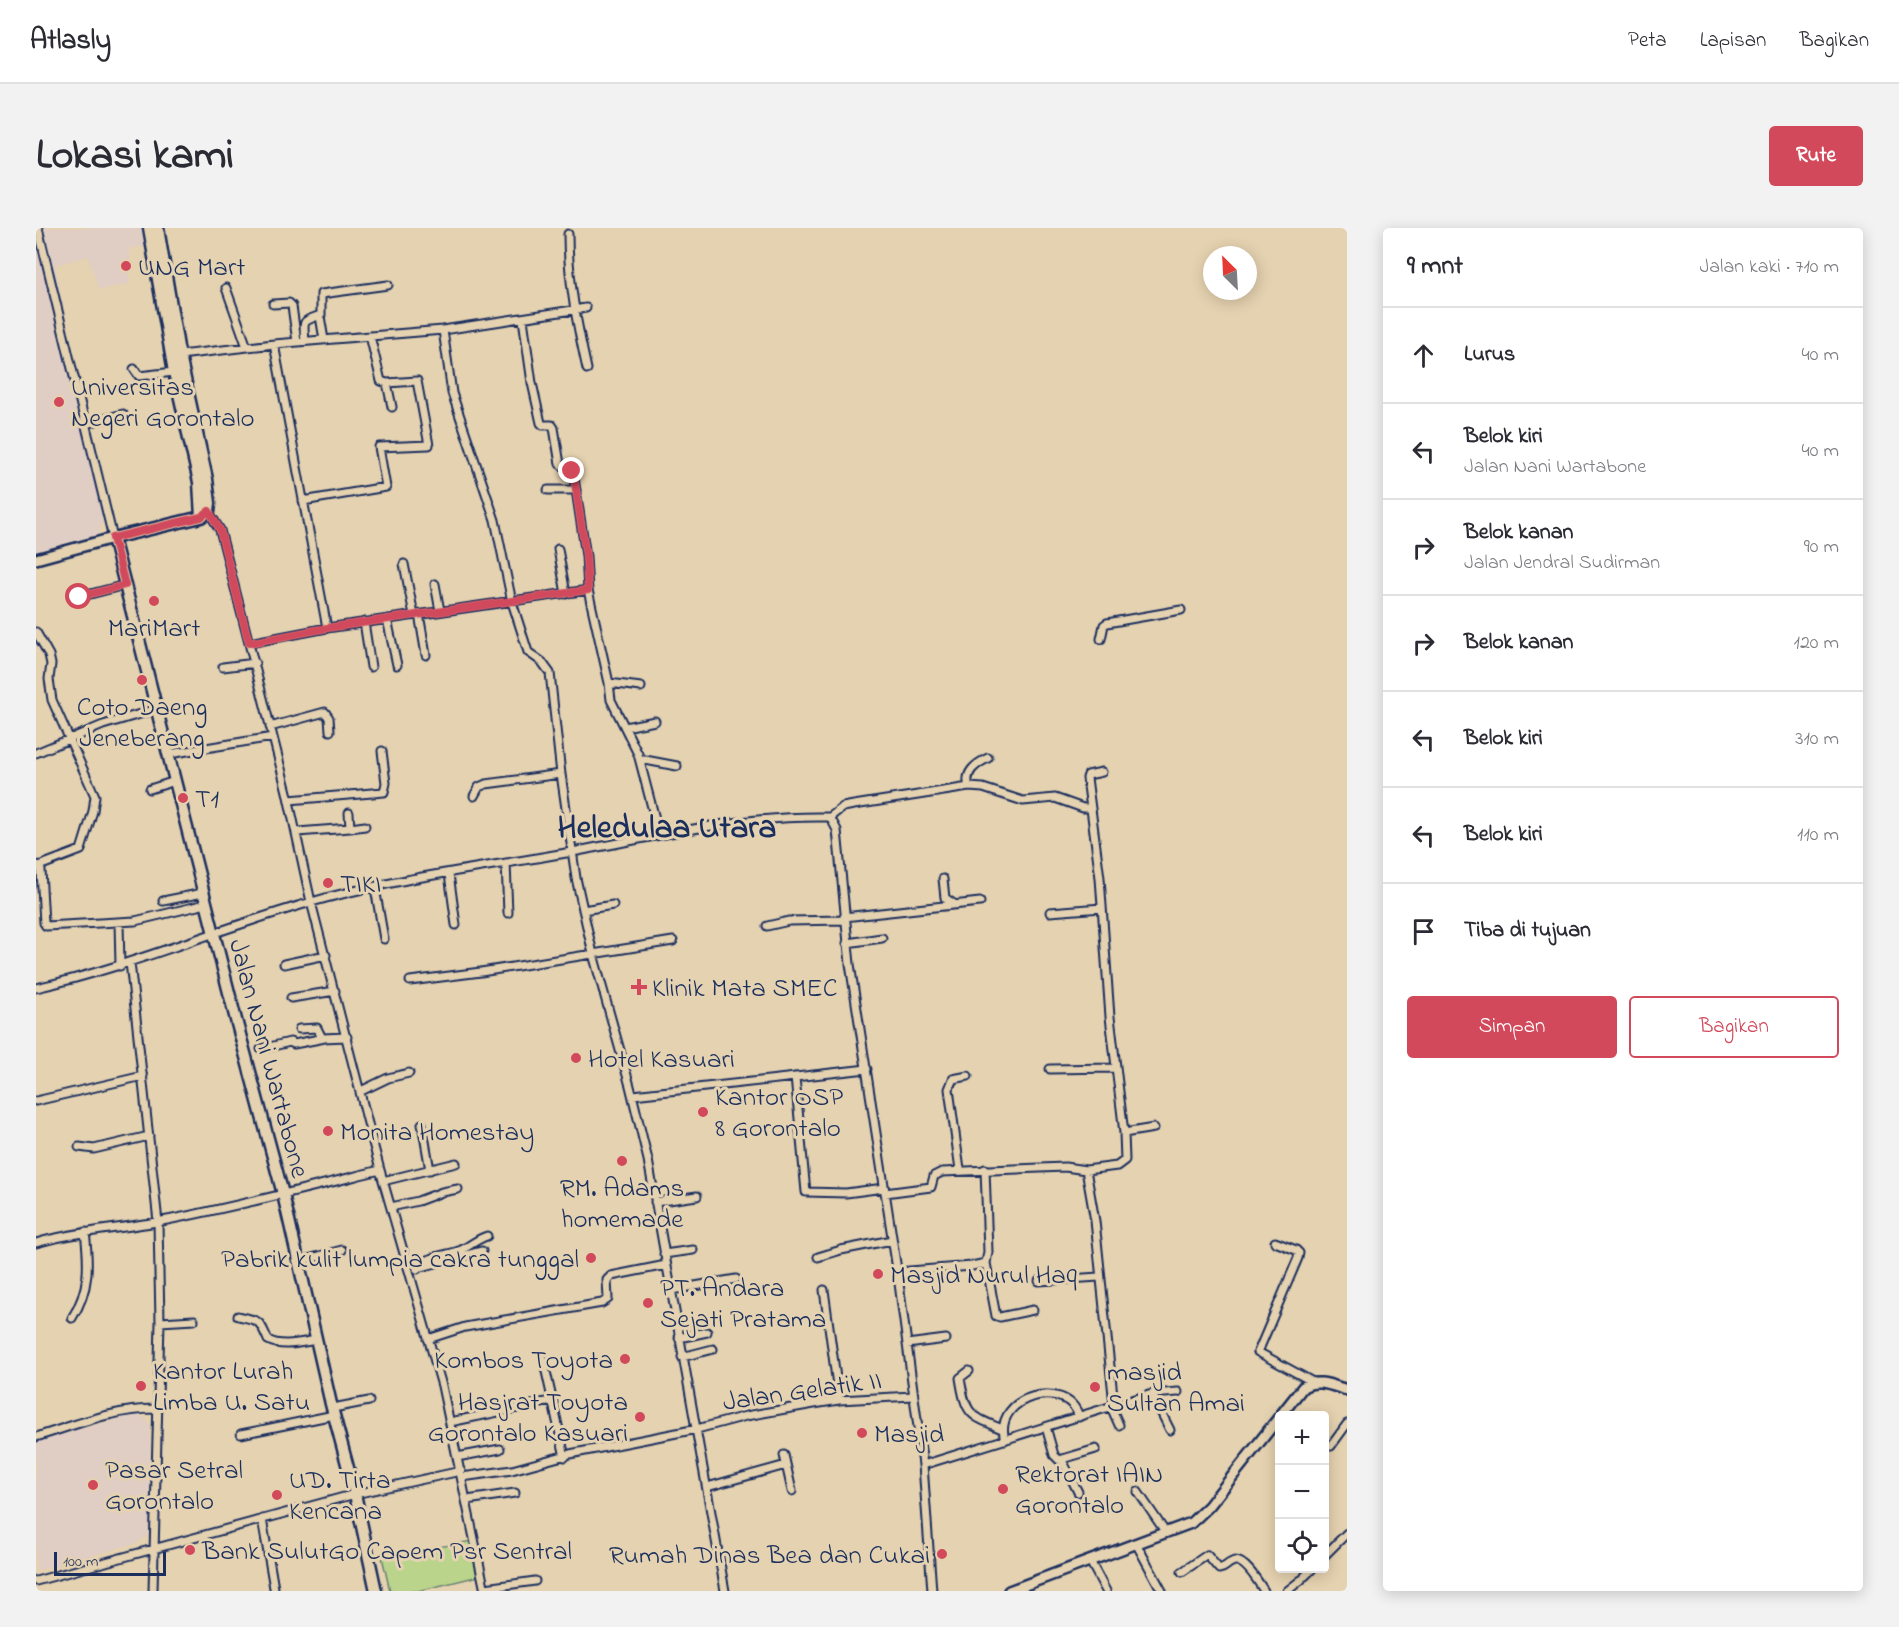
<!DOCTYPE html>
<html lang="id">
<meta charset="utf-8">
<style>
body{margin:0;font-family:"Indie Flower",sans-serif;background:#f2f2f3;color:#2b2b33}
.controls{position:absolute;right:18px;bottom:18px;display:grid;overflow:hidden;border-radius:6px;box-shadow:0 3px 15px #0003}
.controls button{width:54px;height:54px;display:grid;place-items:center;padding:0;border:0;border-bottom:2px solid #e1e1e2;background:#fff;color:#2b2b33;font:30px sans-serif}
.compass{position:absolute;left:1167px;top:18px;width:54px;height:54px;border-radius:50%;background:#fff;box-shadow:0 3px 15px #0003;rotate:336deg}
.scale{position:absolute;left:18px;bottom:15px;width:112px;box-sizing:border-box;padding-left:6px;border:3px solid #1b2f5e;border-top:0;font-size:16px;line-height:21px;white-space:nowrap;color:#1b2f5e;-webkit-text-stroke:4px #e5d2b0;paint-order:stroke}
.stop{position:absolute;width:18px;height:18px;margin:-14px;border:4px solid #d1495b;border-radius:50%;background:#fff}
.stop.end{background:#d1495b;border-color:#fff;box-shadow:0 2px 6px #0008}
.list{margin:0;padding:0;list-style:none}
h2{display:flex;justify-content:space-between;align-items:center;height:78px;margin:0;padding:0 24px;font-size:26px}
h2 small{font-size:20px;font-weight:400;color:#7c7c81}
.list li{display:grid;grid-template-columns:39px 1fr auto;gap:18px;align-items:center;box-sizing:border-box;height:96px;padding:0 24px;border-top:2px solid #e1e1e2}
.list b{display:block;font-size:22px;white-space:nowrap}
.list p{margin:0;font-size:20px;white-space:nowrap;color:#7c7c81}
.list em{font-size:20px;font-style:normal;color:#7c7c81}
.actions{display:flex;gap:12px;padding:18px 24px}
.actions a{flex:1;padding:14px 0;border:2px solid #d1495b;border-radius:6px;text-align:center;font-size:21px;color:#d1495b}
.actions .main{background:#d1495b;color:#fff}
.icon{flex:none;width:33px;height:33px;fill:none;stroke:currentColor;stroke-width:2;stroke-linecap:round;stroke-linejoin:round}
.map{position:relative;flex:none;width:1311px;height:1363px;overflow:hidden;border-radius:6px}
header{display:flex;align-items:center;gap:36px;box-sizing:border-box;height:84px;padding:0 30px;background:#fff;border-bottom:2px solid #e1e1e2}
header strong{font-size:28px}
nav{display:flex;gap:33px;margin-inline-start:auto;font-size:21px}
.intro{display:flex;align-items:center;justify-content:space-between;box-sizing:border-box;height:144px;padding:0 36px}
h1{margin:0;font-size:42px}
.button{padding:15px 27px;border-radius:6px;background:#d1495b;color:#fff;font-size:21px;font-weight:700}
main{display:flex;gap:36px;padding:0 36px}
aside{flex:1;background:#fff;border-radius:6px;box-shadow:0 3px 15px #0003}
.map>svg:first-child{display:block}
.built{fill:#e0cdc4}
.grass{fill:#bad48b;stroke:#6a8274;stroke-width:1.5}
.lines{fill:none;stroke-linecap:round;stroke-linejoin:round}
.street-casing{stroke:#1b2f5e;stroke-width:11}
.secondary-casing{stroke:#1b2f5e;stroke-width:14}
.primary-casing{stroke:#1b2f5e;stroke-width:15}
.street{stroke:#e5d2b0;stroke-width:7}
.secondary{stroke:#e5d2b0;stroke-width:9}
.primary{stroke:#e5d2b0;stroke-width:10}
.route{stroke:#d1495b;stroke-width:8}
.poi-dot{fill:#d1495b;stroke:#e5d2b0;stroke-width:2}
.labels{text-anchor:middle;stroke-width:6;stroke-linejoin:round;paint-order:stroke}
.poi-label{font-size:27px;fill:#1b2f5e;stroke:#e5d2b0;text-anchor:start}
.street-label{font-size:27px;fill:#1b2f5e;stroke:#e5d2b0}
.district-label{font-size:33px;font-weight:bold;fill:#1b2f5e;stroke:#e5d2b0}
</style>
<header>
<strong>Atlasly</strong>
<nav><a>Peta</a><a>Lapisan</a><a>Bagikan</a></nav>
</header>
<div class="intro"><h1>Lokasi kami</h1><a class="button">Rute</a></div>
<main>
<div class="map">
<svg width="1311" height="1363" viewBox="0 0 1311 1363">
<rect width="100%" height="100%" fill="#e5d2b0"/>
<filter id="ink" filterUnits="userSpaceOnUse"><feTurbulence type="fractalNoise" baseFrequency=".0167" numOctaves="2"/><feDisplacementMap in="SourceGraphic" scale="12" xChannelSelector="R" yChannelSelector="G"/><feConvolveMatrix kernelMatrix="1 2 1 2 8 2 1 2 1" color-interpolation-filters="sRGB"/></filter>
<g filter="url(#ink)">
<path class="built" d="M0 0H109L112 18 93 20 95 44 93 45V56L63 62 52 28 19 37 67 287 62 309 0 324Z
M96 1187H104L114 1197 113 1300 111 1308 101 1315 0 1343V1213Z"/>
<path class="grass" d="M436 1313 443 1348 382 1363H354L346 1329Z"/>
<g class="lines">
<defs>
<path id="street" d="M2 0 77 310
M532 6C532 52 541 96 551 141
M190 60 211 119
M237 76 253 75 256 78 261 114
M284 88 288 112
M487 91 496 155 505 195 507 197H516L518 200 524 236 537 245 540 262
M407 102 416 165 459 292 476 374 492 424 506 434 514 445 525 546 540 650 557 726 594 858 612 932 689 1363
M269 113C267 91 266 94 285 87V66L352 57
M238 116 291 400
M144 127 238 116 407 102 550 80
M98 141 103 148 138 144
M351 155 356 179
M49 196 87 186
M512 262H540L550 328 552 362 573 455 575 472 602 526 623 606
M267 273 350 259 343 219 393 217 381 153 351 155 345 153 334 108
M171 281 184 302 251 564 275 674 344 942 406 1158 449 1363
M522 321 530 366
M368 336 378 387
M399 356 404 383
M43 369 89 357
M383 386 390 427
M351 391 361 437
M328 394 335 439
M0 404 13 427 15 436 13 451 16 472 59 568 57 583 45 622 3 638
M1065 411 1068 397 1071 395 1145 382
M213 415 291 400 552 362
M187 439 219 435
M573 455 605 459
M234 499 289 484 293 490 294 503
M589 499 619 493
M0 525 67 497 121 481
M133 526 237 509
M604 531 641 538
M933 559 947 560 987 573 1019 570 1047 580H1054
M114 561 139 553
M438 568 443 559 450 556 525 546
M253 572 348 564 350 555 346 523
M794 589 807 579 818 577 933 559C928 544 940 536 952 530
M314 600 329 598
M261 604 314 600 313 585
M470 635 472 685
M1 637 5 642 8 695 10 698 99 693 170 676
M413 646 420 697
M907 651 909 670 918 676
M339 660 348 711
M127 673 167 665
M547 682 577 677
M1014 684 1066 680
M808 689 944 674
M83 694 84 738
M731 698 753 693 808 692
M811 715 846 710
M94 734 122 994 124 1094 117 1363
M248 736 290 727
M374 753 445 744 637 713
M0 760C93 739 181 701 272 675 354 651 445 640 530 625 620 609 701 587 794 589L801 602 814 736 862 1048 887 1237 896 1363
M255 770 299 763
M263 801 281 800 286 810 311 809
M225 821 254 814 258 816 289 810
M1014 841 1080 840
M759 849 770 964 810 965 848 960
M325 863 352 850 373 845
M597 867 831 841
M0 873 107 848
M386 896 394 942
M1088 905 1118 900
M43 919 58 921 113 908
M924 942 913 861 917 851 932 848
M1050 942 1059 993 1078 1177
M347 953 420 935
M849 965 895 959 898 948 906 944 1029 939 1050 942 1081 938 1089 932 1088 905 1074 789 1064 650 1051 550 1052 547 1066 544
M619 974 661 968
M355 979 382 973 406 964 422 961
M1239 1014 1260 1022 1263 1025 1262 1030 1222 1124 1277 1154
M0 1015C41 1003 84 1001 126 993 199 979 272 960 344 942
M628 1026 657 1022
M782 1029 805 1022 856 1012
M261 1034 306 1022
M950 1035 960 1088 964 1089 997 1082
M385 1039 446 1023
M381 1041C392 1027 410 1028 425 1022 434 1018 441 1011 451 1008
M861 1044 936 1038 950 1035 952 1024 949 941
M1003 1053 1063 1049
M635 1062 700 1051
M788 1062 803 1172
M202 1088C225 1093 223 1092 232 1112 246 1120 266 1114 281 1112
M36 1090C54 1062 53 1036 49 1004
M124 1094 158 1092
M643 1110 671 1104
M392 1111 429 1099 566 1075 572 1071 571 1052 575 1048 630 1037
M871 1116 910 1111
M646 1129 677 1121
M507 1130 529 1229
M933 1143 924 1150C930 1187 933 1187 966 1201
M1116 1166 1134 1202
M1075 1179 1083 1197
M297 1180 333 1173
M414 1194 515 1173
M1010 1199 1018 1227 1023 1232 1060 1221
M205 1206 298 1187
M0 1209C39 1197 80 1180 122 1181
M969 1212C956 1167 1032 1149 1043 1189
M1295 1218 1311 1196
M748 1227 756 1263
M421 1229 464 1221
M1026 1232 1042 1264
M887 1237 1086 1175 1116 1166 1142 1164
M426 1249 476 1242 534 1226 661 1201 710 1188 778 1176 803 1172 877 1168
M671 1259 750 1237
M1102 1264 1130 1305
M431 1272 479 1265
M226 1291 238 1360
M1101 1317 1126 1363
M1288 1328 1311 1305
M1054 1333 1070 1363
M1146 1344 1171 1327 1183 1341C1190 1340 1189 1337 1196 1334 1207 1328 1223 1355 1228 1363
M1269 1348 1277 1340
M0 1353 319 1266 425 1243
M449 1360 499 1353
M1251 1363 1265 1352"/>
<path id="secondary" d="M0 331 77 310
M973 1363 1155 1295 1173 1278 1267 1159C1281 1150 1297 1158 1311 1162"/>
<path id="primary" d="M113 0 138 144 163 254 165 289
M122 0 142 119 171 251 174 275 173 283 165 289 77 310 200 792 247 966 295 1176 319 1266 340 1363"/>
</defs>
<use href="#street" class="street-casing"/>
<use href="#secondary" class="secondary-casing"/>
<use href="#primary" class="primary-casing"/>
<use href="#street" class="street"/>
<use href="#secondary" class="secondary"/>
<use href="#primary" class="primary"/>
</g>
</g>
<g class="lines" filter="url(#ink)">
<path class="route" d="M43 369 89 357 77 310 165 289 173 283 184 302 213 415 291 400 552 362 550 328 538 248 536 243"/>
</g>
<g class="poi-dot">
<circle cx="90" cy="38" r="6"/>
<circle cx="23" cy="174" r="6"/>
<circle cx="118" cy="373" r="6"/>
<circle cx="106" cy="452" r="6"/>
<circle cx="147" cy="570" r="6"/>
<circle cx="292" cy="655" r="6"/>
<path d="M600 750h6v6h6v6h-6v6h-6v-6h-6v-6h6z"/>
<circle cx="540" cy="830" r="6"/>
<circle cx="667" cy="884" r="6"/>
<circle cx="292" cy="903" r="6"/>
<circle cx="586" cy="933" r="6"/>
<circle cx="555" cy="1030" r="6"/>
<circle cx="842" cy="1046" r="6"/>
<circle cx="612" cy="1075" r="6"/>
<circle cx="589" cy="1131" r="6"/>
<circle cx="105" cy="1158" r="6"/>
<circle cx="1059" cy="1159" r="6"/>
<circle cx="604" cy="1189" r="6"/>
<circle cx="826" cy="1205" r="6"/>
<circle cx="57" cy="1257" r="6"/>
<circle cx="967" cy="1261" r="6"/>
<circle cx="241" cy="1267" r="6"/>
<circle cx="154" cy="1322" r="6"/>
<circle cx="906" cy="1326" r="6"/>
</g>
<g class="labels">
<g class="poi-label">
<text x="102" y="47">UNG Mart</text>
<text x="35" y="167">Universitas<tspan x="35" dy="31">Negeri Gorontalo</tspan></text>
<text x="118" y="408" text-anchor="middle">MariMart</text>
<text x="106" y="487" text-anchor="middle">Coto Daeng<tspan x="106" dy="31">Jeneberang</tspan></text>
<text x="159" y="579">T1</text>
<text x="304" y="664">TIKI</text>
<text x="616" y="768">Klinik Mata SMEC</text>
<text x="552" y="839">Hotel Kasuari</text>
<text x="679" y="877">Kantor OSP<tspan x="679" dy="31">8 Gorontalo</tspan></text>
<text x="304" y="912">Monita Homestay</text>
<text x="586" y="968" text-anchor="middle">RM. Adams<tspan x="586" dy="31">homemade</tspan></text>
<text x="543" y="1039" text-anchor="end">Pabrik kulit lumpia cakra tunggal</text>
<text x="854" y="1055">Masjid Nurul Haq</text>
<text x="624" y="1068">PT. Andara<tspan x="624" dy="31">Sejati Pratama</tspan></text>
<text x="577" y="1140" text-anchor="end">Kombos Toyota</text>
<text x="117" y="1151">Kantor Lurah<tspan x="117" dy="31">Limba U. Satu</tspan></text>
<text x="1071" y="1152">masjid<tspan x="1071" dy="31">Sultan Amai</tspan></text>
<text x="592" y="1182" text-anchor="end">Hasjrat Toyota<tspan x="592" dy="31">Gorontalo Kasuari</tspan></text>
<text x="838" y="1214">Masjid</text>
<text x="69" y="1250">Pasar Setral<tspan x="69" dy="31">Gorontalo</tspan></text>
<text x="979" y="1254">Rektorat IAIN<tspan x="979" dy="31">Gorontalo</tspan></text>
<text x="253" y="1260">UD. Tirta<tspan x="253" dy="31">Kencana</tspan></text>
<text x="166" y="1331">Bank SulutGo Capem Psr Sentral</text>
<text x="894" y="1335" text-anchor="end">Rumah Dinas Bea dan Cukai</text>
</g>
<g class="street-label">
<text transform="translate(234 830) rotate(75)" y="9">Jalan Nani Wartabone</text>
<text transform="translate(766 1162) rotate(-8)" y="9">Jalan Gelatik II</text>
</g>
<g class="district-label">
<text x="631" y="609">Heledulaa Utara</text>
</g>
</g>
</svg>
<div class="controls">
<button>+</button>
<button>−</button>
<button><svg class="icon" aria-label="locate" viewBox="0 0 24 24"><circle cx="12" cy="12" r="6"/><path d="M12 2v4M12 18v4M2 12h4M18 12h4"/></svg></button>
</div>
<svg class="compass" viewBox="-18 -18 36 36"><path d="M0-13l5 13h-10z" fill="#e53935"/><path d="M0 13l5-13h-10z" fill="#7c7c81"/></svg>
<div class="scale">100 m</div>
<div class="stop" style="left:43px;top:369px"></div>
<div class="stop end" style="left:536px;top:243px"></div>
</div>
<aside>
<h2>9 mnt<small>Jalan kaki · 710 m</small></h2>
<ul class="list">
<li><svg class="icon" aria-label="ahead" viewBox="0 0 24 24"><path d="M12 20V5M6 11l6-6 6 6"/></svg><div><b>Lurus</b></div><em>40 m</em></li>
<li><svg class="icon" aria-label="left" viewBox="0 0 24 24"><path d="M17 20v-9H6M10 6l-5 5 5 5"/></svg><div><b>Belok kiri</b><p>Jalan Nani Wartabone</p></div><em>40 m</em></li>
<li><svg class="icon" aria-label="right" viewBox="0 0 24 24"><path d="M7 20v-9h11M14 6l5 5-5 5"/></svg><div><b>Belok kanan</b><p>Jalan Jendral Sudirman</p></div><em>90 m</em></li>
<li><svg class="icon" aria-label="right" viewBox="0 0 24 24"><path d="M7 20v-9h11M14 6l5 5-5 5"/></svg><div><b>Belok kanan</b></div><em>120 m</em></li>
<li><svg class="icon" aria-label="left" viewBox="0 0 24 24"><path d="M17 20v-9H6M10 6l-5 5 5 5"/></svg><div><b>Belok kiri</b></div><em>310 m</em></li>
<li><svg class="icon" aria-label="left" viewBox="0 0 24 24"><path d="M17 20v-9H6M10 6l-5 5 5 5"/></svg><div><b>Belok kiri</b></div><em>110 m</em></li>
<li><svg class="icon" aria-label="arrive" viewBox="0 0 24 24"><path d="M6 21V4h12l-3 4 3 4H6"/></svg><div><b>Tiba di tujuan</b></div></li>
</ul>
<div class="actions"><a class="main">Simpan</a><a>Bagikan</a></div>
</aside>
</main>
